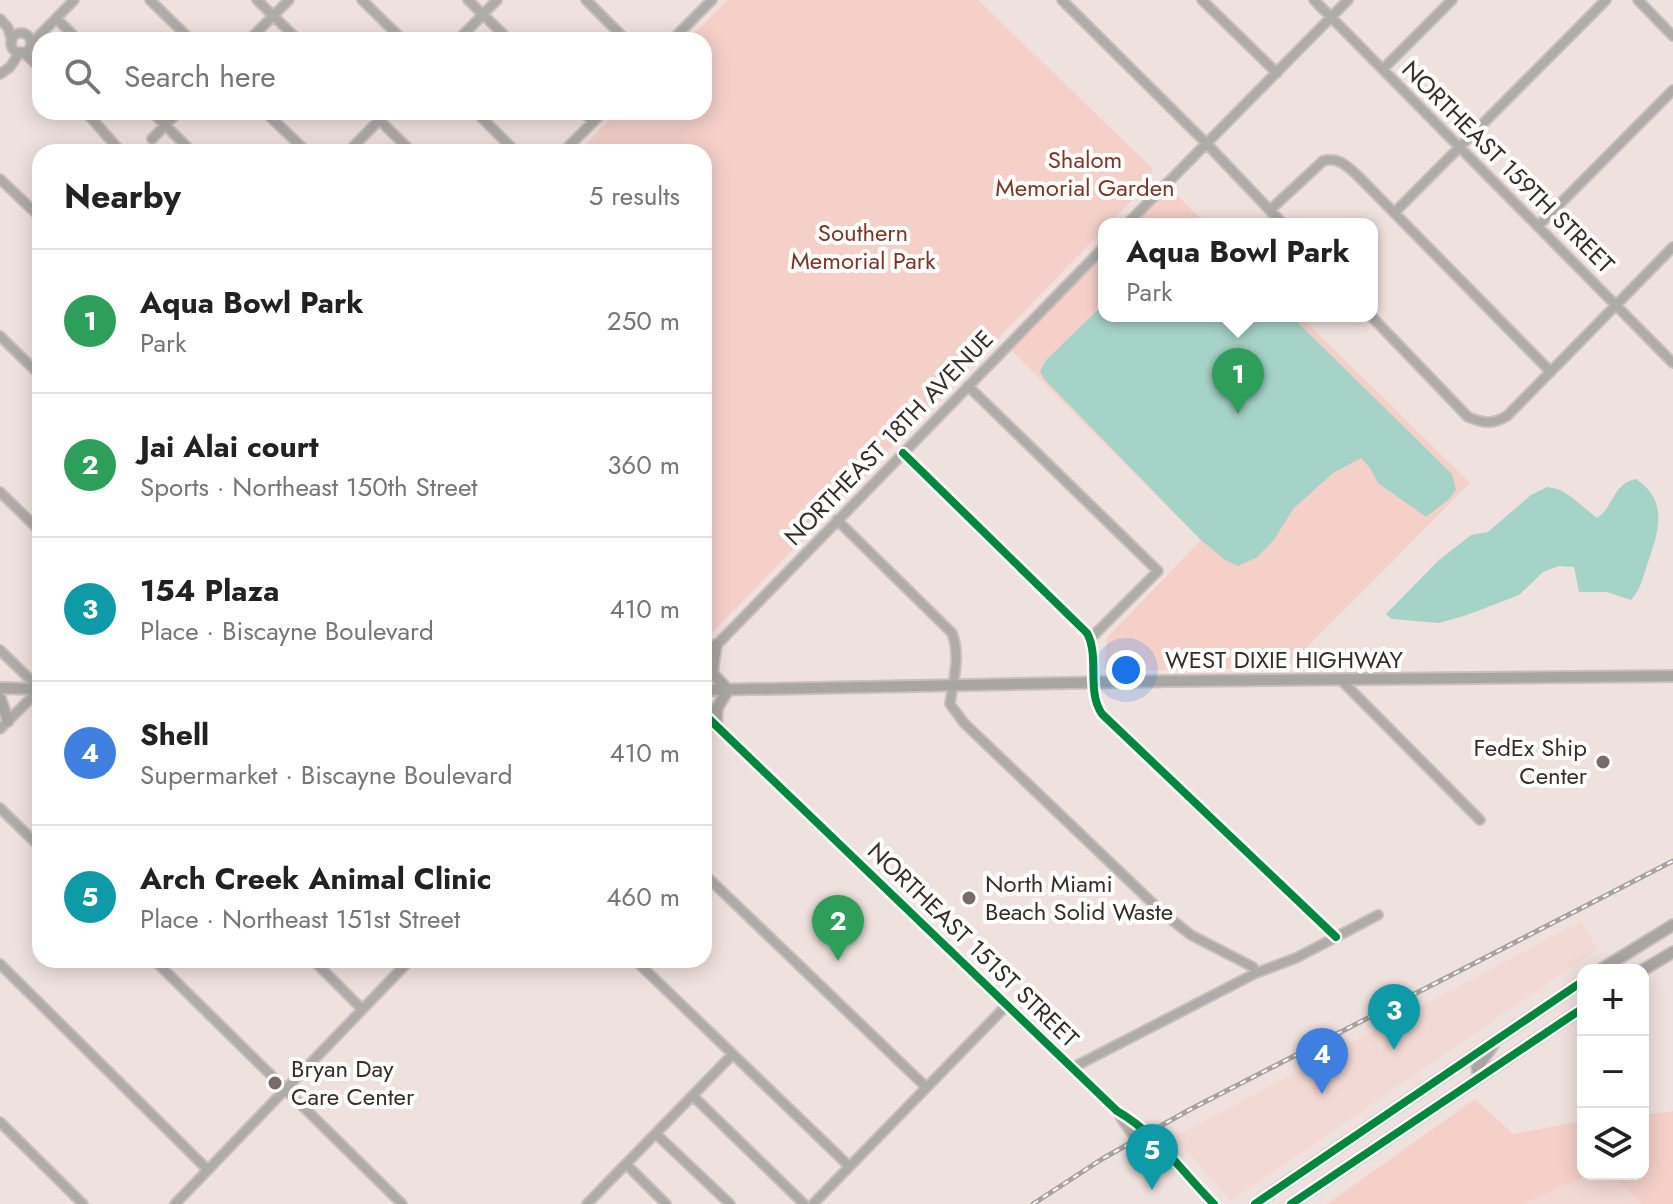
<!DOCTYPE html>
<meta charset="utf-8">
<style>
body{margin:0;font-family:Jost,sans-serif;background:#f2f2f2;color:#222}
.controls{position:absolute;right:24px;bottom:24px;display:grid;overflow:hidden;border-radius:16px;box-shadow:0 4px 20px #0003}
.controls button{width:72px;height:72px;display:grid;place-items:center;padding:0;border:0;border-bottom:2px solid #e0e0e0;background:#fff;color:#222;font:40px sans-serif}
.you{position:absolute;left:1126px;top:670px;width:28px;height:28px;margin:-20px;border:6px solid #fff;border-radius:50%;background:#1a73e8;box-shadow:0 0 0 12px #1a73e833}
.badge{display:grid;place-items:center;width:52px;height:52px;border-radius:50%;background:#db2777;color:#fff;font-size:26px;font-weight:700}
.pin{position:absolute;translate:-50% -66px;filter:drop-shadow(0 2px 4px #0008)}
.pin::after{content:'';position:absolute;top:42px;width:28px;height:24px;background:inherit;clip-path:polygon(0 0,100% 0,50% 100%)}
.popup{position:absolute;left:1098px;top:218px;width:280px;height:104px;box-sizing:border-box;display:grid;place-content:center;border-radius:16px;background:#fff;filter:drop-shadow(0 2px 6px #0005);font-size:26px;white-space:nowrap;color:#767676}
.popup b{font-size:30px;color:#222}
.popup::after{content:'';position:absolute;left:50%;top:100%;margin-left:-16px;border:16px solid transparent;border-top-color:#fff}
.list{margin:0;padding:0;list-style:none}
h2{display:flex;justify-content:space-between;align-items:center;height:104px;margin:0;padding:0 32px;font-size:34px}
h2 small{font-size:26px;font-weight:400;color:#767676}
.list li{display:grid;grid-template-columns:52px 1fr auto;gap:24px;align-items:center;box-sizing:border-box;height:144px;padding:0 32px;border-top:2px solid #e0e0e0}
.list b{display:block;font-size:30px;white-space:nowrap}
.list p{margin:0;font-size:26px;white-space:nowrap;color:#767676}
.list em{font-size:26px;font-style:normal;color:#767676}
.icon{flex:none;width:44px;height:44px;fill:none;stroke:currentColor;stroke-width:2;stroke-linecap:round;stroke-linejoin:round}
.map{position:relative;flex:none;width:1673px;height:1204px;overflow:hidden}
.search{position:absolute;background:#fff;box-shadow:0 4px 20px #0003;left:32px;top:32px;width:680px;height:88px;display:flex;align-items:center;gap:20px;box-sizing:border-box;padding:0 28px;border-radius:24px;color:#767676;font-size:30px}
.panel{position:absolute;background:#fff;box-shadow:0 4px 20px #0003;left:32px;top:144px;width:680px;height:824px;border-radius:24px}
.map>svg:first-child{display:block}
.built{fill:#f3d9d3}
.green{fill:#f4d0c9}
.water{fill:#a6d3c7}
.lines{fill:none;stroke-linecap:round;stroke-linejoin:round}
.minor-casing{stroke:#c9bebc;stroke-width:12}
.major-casing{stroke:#c9bebc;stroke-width:14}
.minor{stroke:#aeaba9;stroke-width:8}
.major{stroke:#a8a5a2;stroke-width:10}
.rail-casing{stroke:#a7a2a1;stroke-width:5}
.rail{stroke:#fff;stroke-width:2;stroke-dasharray:6;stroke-linecap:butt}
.cycleway-casing{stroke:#fff;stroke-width:13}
.cycleway{stroke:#00873e;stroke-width:8}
.poi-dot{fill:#776c6a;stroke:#fff;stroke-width:3}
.labels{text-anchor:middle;stroke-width:8;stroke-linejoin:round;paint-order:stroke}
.park-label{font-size:24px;fill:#7e3528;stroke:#fff}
.street-label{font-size:24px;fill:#372d2b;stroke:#fff}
.poi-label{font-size:24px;fill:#372d2b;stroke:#fff;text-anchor:start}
</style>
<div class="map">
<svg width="1673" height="1204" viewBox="0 0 1673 1204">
<rect width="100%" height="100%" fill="#efe1de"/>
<path class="built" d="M1581 921 1598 949 1231 1201 1174 1137Z
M1591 1174H1612L1642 1204H1522Z"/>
<path class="green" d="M728 0H978L1152 168 1150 182 1109 224H1104V229L704 641V152H578L617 112H704V40H688Z
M1166 184 1206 224H1127Z
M1104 247V316H1300L1470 483 1286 668 1109 671 1104 667 1107 638 1201 540 1007 346Z
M1475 1099 1513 1134 1583 1121V1174H1591L1522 1204H1327Z
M1673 1111V1204H1642L1612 1174H1643V1115Z"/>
<path class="water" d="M1104 304V316H1291L1452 474 1456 490 1448 500 1426 517 1378 483 1370 468 1361 458 1333 473 1293 509 1274 540 1256 558 1238 566 1225 560 1201 540 1044 379 1040 371 1047 359Z
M1636 479C1670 501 1658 534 1647 565 1643 578 1640 590 1631 600L1607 592H1579L1574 567 1559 566 1543 572 1519 595 1467 615 1439 623 1392 619 1386 614 1439 560 1471 535 1488 532 1531 495 1547 487 1558 489 1570 496 1597 518C1614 507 1613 483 1636 479Z"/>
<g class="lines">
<defs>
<path id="minor" d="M150 0 191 40
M257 0 298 40
M362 0 403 40
M468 0 509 40
M586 0 626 40
M1062 0 1206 143 1283 224
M1202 0 1277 73
M1314 0 1673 363
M1638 0 1673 36
M56 18 78 40
M0 19 8 28 12 40
M11 43a10 10 0 1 1 20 0a10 10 0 1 1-20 0Z
M249 40 289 0
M458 40 497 0
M672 40 712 0
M31 44 74 0
M23 52 40 68
M1383 69 1452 0
M0 74 10 67 20 52
M86 112 121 152
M152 112 192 152
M265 112 307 152
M371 112 412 152
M476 112 516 152
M583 112 593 122
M152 139 178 112
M348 152 387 112
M563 152 603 112
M0 179 40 217
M1270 210 1323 161C1337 156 1347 166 1357 175L1551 372
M1394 213 1606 0
M1127 224 1348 0
M1538 226 1673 90
M1371 316 1468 417C1483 423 1492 425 1507 416L1673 247
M0 336 40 375
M968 386 1158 571 1090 639
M903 453 1087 633C1100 657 1086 691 1102 714L1336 937
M0 492 40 531
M837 520 952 633C961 656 953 681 950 704L964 723 1163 913 1191 935 1253 967 1256 973
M0 650 40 689
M704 658 1104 247
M1341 680 1480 820
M704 714 1117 1111C1156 1133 1182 1172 1214 1204
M0 729 40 689
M0 808 40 847
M704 874 926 1087
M154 960 402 1204
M313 960 361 1008
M635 960 849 1166
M0 964 208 1170
M1072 1068 1256 973 1296 958 1378 915
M694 1097 804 1204
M1117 1111C1128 1130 1150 1163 1174 1163
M0 1122 83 1204
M656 1134 730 1204
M626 1164 666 1204
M175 1204 410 960
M587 1204 733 1054
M813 1204 1006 1006"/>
<path id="major" d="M716 645 712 673 728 690
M0 688 40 689
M704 690 1171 681 1673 676
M0 698 8 721
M716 726 717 708 728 690
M1600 970 1673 925
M1643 970 1673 952
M1479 1078 1477 1068 1493 1045
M1255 1204 1583 981
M1291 1204 1583 1008"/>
</defs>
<use href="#minor" class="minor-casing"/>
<use href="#major" class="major-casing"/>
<use href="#minor" class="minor"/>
<use href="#major" class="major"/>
<defs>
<path id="rail" d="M1033 1204 1102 1159 1189 1110 1673 861"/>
</defs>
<use href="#rail" class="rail-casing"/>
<use href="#rail" class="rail"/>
<defs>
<path id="cycleway" d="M903 453 1087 633C1100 657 1086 691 1102 714L1336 937
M704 714 1117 1111C1156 1133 1182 1172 1214 1204
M1255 1204 1583 981
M1291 1204 1583 1008"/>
</defs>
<use href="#cycleway" class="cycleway-casing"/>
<use href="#cycleway" class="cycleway"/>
</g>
<g class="poi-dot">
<circle cx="1603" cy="762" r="8"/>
<circle cx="969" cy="898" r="8"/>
<circle cx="275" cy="1083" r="8"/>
</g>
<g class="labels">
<g class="park-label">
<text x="1085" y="168">Shalom<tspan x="1085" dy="28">Memorial Garden</tspan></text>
<text x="863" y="241">Southern<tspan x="863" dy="28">Memorial Park</tspan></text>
</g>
<g class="street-label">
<text transform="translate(1508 167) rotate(45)" y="8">NORTHEAST 159TH STREET</text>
<text transform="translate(889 438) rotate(-46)" y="8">NORTHEAST 18TH AVENUE</text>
<text x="1284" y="668">WEST DIXIE HIGHWAY</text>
<text transform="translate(973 945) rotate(44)" y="8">NORTHEAST 151ST STREET</text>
</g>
<g class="poi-label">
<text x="1587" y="756" text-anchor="end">FedEx Ship<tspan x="1587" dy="28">Center</tspan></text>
<text x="985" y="892">North Miami<tspan x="985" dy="28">Beach Solid Waste</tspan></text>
<text x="291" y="1077">Bryan Day<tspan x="291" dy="28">Care Center</tspan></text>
</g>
</g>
</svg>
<div class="controls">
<button>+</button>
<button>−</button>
<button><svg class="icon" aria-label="layers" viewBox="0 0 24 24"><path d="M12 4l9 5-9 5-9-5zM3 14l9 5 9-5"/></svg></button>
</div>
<div class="you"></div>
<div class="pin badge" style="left:1238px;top:414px;background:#2e9e5b">1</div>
<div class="popup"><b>Aqua Bowl Park</b>Park</div>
<div class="pin badge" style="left:838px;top:961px;background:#2e9e5b">2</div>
<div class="pin badge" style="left:1394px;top:1050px;background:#0f9aa8">3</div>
<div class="pin badge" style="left:1322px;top:1094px;background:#3f7fe0">4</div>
<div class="pin badge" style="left:1152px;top:1190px;background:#0f9aa8">5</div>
<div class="search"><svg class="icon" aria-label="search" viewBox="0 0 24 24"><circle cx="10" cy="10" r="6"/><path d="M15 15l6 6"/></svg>Search here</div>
<section class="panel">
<h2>Nearby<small>5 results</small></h2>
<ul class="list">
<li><span class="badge" style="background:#2e9e5b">1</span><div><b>Aqua Bowl Park</b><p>Park</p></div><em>250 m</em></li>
<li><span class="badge" style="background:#2e9e5b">2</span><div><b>Jai Alai court</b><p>Sports · Northeast 150th Street</p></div><em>360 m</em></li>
<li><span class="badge" style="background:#0f9aa8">3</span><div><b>154 Plaza</b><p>Place · Biscayne Boulevard</p></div><em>410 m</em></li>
<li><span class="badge" style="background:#3f7fe0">4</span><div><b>Shell</b><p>Supermarket · Biscayne Boulevard</p></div><em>410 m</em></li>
<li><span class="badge" style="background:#0f9aa8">5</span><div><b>Arch Creek Animal Clinic</b><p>Place · Northeast 151st Street</p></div><em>460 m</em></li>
</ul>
</section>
</div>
